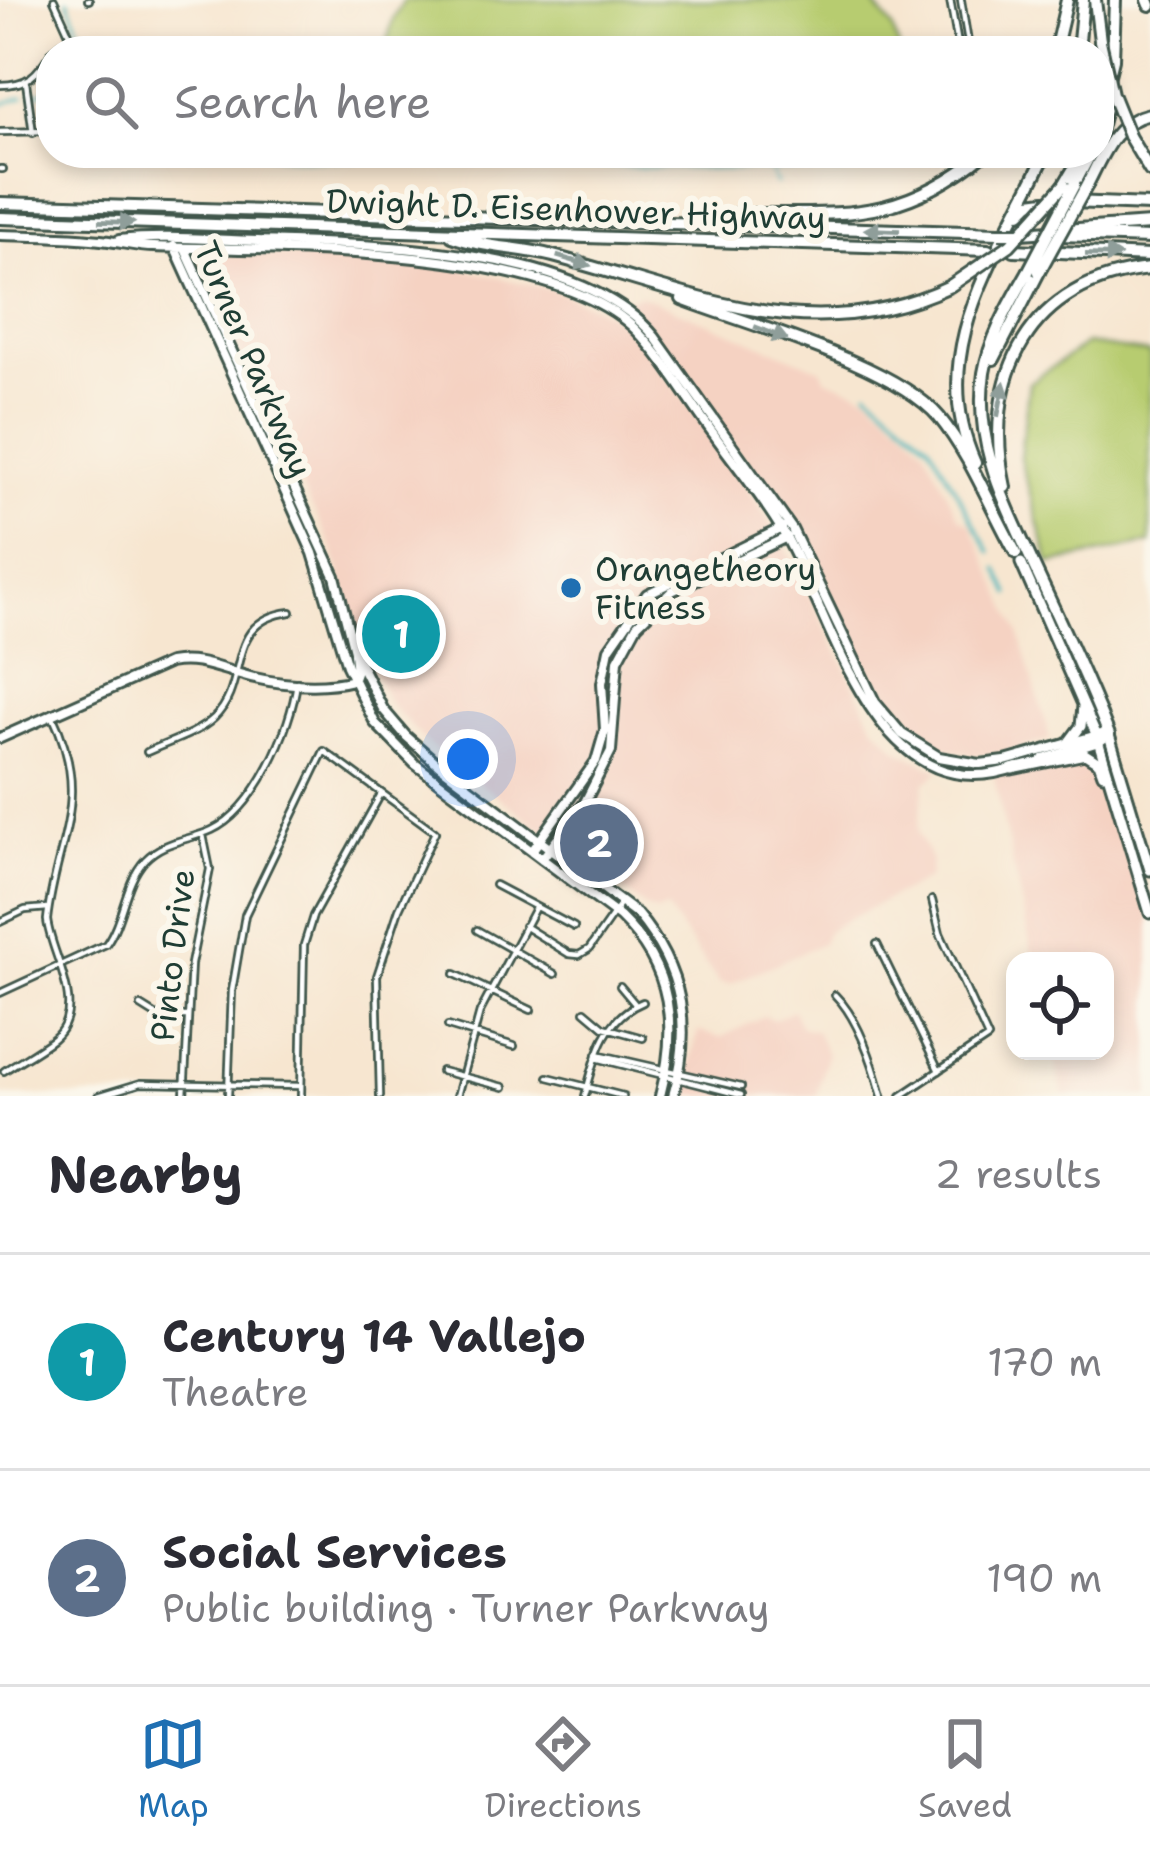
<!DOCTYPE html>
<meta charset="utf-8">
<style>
body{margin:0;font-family:"Shantell Sans",sans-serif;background:#f7f7f7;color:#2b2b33}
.controls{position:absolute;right:36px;bottom:36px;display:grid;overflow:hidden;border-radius:24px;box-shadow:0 6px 18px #0003}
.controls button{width:108px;height:108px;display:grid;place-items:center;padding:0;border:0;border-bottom:3px solid #e1e1e2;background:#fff;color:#2b2b33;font:60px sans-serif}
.you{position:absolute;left:468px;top:759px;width:42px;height:42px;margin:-30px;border:9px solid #fff;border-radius:50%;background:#1a73e8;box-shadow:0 0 0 18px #1a73e833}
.badge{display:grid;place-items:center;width:78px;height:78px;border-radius:50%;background:#1f6fb2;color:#fff;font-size:39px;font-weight:700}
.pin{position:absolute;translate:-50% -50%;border:6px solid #fff;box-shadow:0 3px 12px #0006}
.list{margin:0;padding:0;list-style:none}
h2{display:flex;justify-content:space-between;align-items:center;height:156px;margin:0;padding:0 48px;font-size:51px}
h2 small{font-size:39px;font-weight:400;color:#7c7c81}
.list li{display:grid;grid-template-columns:78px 1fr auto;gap:36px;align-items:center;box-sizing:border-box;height:216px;padding:0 48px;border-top:3px solid #e1e1e2}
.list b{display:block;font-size:45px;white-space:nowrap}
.list p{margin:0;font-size:39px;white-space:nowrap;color:#7c7c81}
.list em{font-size:39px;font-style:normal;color:#7c7c81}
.icon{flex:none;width:66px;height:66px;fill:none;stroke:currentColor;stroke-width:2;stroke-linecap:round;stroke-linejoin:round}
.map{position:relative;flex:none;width:1150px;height:1096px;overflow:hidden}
.search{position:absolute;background:#fff;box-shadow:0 6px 18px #0003;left:36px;right:36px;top:36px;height:132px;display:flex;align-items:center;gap:30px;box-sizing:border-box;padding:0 42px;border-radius:48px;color:#7c7c81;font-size:45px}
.sheet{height:588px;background:#fff}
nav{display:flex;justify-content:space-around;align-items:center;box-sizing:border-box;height:168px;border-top:3px solid #e1e1e2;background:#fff;font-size:33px;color:#7c7c81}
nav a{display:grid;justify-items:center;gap:6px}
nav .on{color:#1f6fb2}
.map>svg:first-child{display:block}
.built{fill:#f5d2c2}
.green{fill:#b7cc70;stroke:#6b8452;stroke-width:3}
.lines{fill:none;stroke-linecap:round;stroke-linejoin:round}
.stream{stroke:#48b8be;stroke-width:3}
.street-casing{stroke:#3f564b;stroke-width:10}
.secondary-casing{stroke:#3f564b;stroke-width:14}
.primary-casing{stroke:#3f564b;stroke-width:15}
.highway-casing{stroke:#3f564b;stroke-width:16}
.street{stroke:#fff;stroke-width:4.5}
.secondary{stroke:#fff;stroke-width:8}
.primary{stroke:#fff;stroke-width:9}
.highway{stroke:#fff;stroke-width:10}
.highway-bridge-casing{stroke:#3f564b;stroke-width:16;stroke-linecap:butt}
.highway-bridge{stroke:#fff;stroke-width:10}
.oneway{fill:#8f9e9a}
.poi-dot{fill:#1f6fb2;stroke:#fbf7ec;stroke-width:4.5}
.labels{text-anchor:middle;stroke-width:12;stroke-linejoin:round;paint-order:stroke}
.street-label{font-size:33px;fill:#1f3d34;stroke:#fbf7ec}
.poi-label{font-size:33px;fill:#1f3d34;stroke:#fbf7ec;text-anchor:start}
</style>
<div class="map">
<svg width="1150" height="1096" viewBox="0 0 1150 1096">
<rect width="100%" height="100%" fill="#fbf7ec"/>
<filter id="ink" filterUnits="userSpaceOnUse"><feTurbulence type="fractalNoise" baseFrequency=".00833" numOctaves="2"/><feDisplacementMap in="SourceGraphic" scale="24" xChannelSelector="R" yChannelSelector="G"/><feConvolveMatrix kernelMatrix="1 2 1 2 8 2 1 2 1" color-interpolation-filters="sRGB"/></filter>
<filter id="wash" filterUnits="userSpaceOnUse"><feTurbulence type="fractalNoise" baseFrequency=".004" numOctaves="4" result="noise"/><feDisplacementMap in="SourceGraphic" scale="48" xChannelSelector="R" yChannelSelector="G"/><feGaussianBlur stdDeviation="2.7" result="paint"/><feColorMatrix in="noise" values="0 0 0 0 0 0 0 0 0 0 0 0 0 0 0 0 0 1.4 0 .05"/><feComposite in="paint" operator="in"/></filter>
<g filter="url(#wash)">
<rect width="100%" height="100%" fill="#f7e6d0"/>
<path class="built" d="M210 252 392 260 449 266 553 290 598 308 626 325 706 428 782 540 874 725 900 751 940 771 925 782 918 831 931 862 929 878 837 925 827 931 822 943 730 984 719 983 666 908 655 912 647 908 430 746 390 704 363 652 333 549 272 428 202 268 200 259Z
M639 295 821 369 825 378 868 395 907 429 924 447 959 517 970 523 1019 632 1050 739 1002 754 972 755 935 745 902 723 871 673 859 664 793 527 650 330 620 303Z
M1080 754 1099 764 1125 829 1150 913V1096H1063L1053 1051H1105V961H1034L993 773Z
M793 1010 801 1027 816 1031 827 1054 816 1096H682L698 1031 720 1038 764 1016 774 1020Z"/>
<path class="green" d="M404 0H871L892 27 900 51H385L393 19Z
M496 153H847L814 161Z
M1086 344 1150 353V543L1050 564 1020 458 1029 383Z"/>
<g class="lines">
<path class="stream" d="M68 0 88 51
M32 95 51 90
M0 105 23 97
M258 153 312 159 770 170 776 184
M770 170 846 172
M868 390 930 444 991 553
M998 569 1010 594"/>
</g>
</g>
<g filter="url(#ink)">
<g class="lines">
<defs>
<path id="street" d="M54 0 77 51
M88 0H89
M950 0 959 50
M961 0 969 48
M52 51 70 37
M26 82 33 133
M0 85C28 85 37 75 51 52
M0 132 51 131
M0 169H3
M147 752C168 742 197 734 214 718 251 683 222 620 291 612
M495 885 574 927
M0 922 25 910 48 908
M524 926 569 954 579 955 589 949 622 902
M477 930 555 974
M877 944 939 1071
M455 974 531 1010
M620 986 635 1004
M0 993 106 944C124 919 124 883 145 860 164 840 188 841 212 830 256 809 291 729 297 682
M835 995C859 1019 873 1063 882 1096
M141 1006 157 1016H186
M585 1011 604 1027 643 1038
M448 1026 514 1046
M597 1054 741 1087
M596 1058 741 1095
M4 1071C20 1060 38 1051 53 1039 89 1009 51 956 47 920 56 839 93 800 52 715
M441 1071 504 1087
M548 1077 623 1096
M98 1096 141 1083 300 1086
M184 1096 191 964 210 869 203 835
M228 1096 232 991 245 915 324 751 435 832 399 909 377 976 380 1096
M301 1096 304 945 313 916 381 794
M457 1096 480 1012 535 908
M585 1096C595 1059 603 1018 643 1002
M901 1096 988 1038 940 933 932 900"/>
<path id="secondary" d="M0 235C36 236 73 236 109 241 124 243 138 247 154 247 272 251 553 243 637 331 666 361 688 400 713 433 737 467 766 501 786 537 835 623 877 817 1017 767
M119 240C165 235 212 240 258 241 368 245 580 245 655 337L792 529 875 702 902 734 939 757 980 764 1005 761 1101 734
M174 246 313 553 347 666 375 723 415 764 620 917C673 968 678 1028 660 1096
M185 249 335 576 354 651 383 709 406 736 439 765 637 914C683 969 693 1028 673 1096
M0 738 169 663C194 658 212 666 236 673 271 684 318 689 353 680L356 672 354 653
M1043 759 1099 742 1109 735
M532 851 596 761 605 730 602 683 609 649 647 594 782 528
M542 859 584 804 611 751 618 660 637 625 672 591 787 537"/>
<path id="primary" d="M1021 563 1096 734 1150 913
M1109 735 1150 870
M1069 742 1081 726 1083 706
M1012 769 1085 754 1099 763 1103 774"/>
<path id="highway" d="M1095 0 1100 41
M1148 0 1150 5
M1055 51 1067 0
M1078 51 1083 0
M1099 115 1113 59 1115 0
M1099 132 1105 109
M1129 136 1150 171
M1064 185 1083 153
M1074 185 1091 153
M1087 185C1102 156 1114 121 1150 114
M0 203 999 233
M1020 213 1030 203 1045 201 1150 205
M0 218 988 250
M688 219C808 202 878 242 985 153
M1021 233 1150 224
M1060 235 1150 238
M452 236C484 248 520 247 553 256 690 292 811 352 950 286
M1014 250 1150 256
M1028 272C1010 304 990 337 984 373 973 444 1006 504 1034 566 1060 622 1087 678 1109 735
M682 299C750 325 894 364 939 417 971 456 991 509 1016 553
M994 359 1039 272
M975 463C924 349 999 254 1046 153
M1005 487C981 377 1030 280 1150 269"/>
</defs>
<use href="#street" class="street-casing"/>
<use href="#secondary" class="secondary-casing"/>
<use href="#primary" class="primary-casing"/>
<use href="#highway" class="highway-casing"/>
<use href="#street" class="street"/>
<use href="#secondary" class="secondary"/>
<use href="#primary" class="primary"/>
<use href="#highway" class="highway"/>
<defs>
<path id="highway-bridge" d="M1100 41 1112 94 1129 136
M999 233H1021
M1028 272 1074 185
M1039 272 1087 185
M950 286 1010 245 1064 185"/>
</defs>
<use href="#highway-bridge" class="highway-bridge-casing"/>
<use href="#highway-bridge" class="highway-bridge"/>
</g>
<defs><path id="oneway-solid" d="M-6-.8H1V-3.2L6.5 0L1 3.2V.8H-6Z" transform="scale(3)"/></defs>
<g class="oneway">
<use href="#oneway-solid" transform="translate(117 222) rotate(2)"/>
<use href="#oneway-solid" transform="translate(882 230) rotate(-178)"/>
<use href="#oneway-solid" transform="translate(1103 255) rotate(2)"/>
<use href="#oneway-solid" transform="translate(574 261) rotate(16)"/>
<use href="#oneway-solid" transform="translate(771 333) rotate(21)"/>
<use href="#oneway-solid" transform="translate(1001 399) rotate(-79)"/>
</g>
</g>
<circle class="poi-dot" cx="571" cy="588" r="12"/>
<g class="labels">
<g class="street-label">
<text transform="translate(576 209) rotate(2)" y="12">Dwight D. Eisenhower Highway</text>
<text transform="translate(254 359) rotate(67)" y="12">Turner Parkway</text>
<text transform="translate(172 955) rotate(-83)" y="12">Pinto Drive</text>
</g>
<g class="poi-label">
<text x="595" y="581">Orangetheory<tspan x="595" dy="38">Fitness</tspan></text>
</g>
</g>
</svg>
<div class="controls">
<button><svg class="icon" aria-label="locate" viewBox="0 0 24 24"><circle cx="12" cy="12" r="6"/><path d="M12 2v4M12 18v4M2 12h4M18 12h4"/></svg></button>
</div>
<div class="you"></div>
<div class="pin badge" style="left:401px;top:634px;background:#0f9aa8">1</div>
<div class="pin badge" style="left:599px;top:843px;background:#5c6f8a">2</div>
<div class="search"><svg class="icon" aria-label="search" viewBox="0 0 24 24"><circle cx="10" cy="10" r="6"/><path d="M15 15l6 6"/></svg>Search here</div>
</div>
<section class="sheet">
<h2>Nearby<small>2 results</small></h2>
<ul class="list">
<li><span class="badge" style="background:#0f9aa8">1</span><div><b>Century 14 Vallejo</b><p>Theatre</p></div><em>170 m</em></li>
<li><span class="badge" style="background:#5c6f8a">2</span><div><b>Social Services</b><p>Public building · Turner Parkway</p></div><em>190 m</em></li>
</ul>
</section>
<nav>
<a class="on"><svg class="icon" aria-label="map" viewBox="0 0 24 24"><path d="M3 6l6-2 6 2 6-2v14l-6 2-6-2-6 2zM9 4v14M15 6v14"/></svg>Map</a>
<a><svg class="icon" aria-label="directions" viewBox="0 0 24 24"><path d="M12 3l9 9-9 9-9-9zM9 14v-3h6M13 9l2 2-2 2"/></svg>Directions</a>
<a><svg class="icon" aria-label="saved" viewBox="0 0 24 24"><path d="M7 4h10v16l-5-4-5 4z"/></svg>Saved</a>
</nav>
